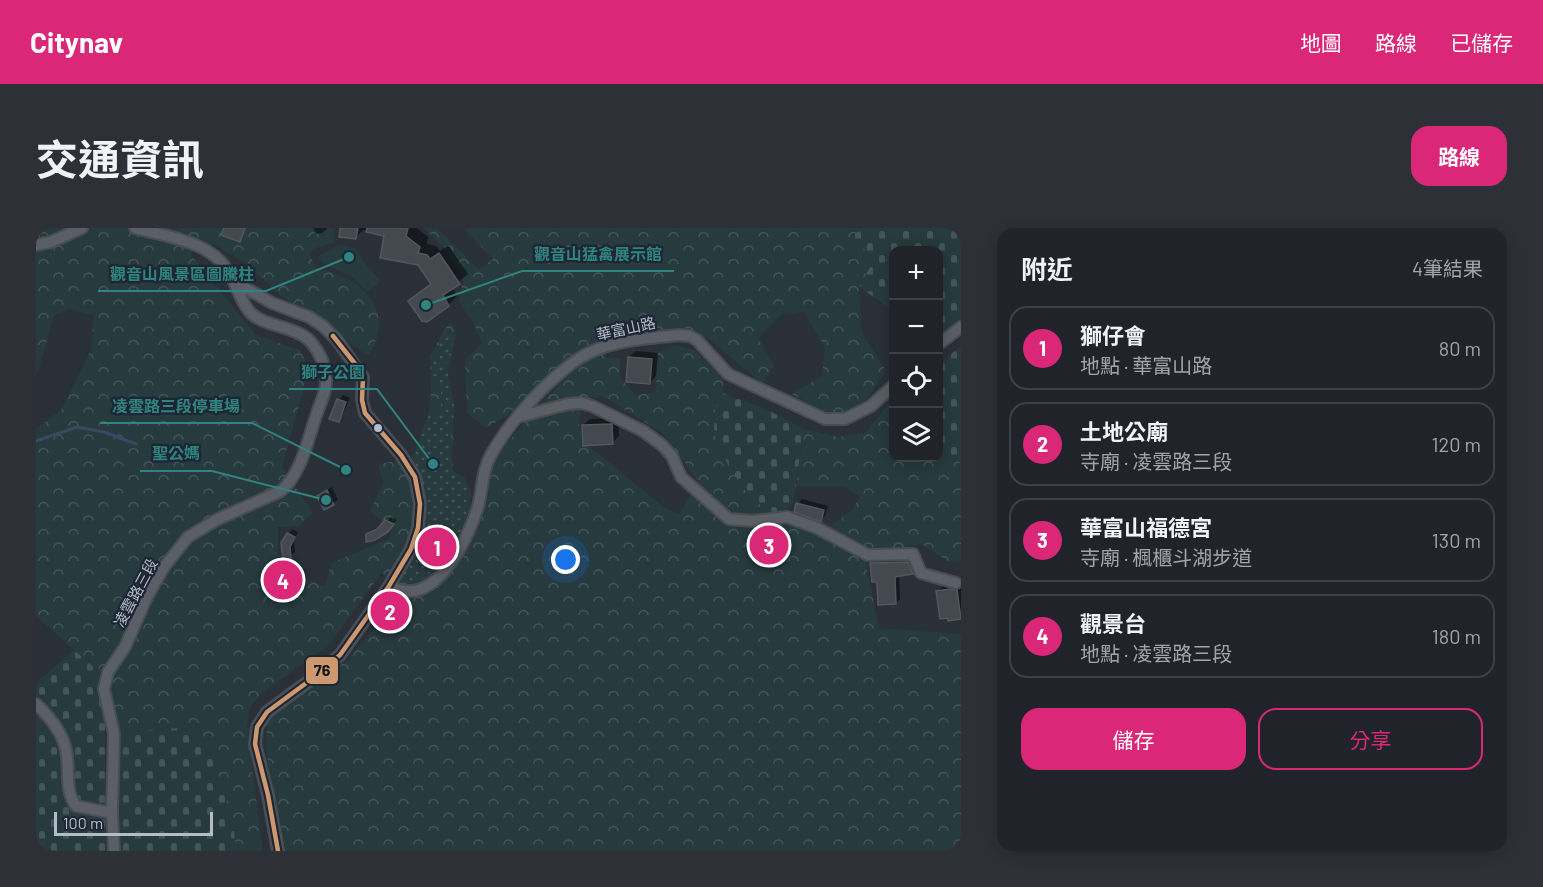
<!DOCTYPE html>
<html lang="zh-TW">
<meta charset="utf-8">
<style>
body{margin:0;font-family:Barlow,"Noto Sans TC",sans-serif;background:#2d3036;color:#f1f3f6}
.controls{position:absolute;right:18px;top:18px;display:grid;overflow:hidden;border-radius:12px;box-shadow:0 3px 15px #0003}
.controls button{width:54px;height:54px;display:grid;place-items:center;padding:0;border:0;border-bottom:2px solid #3d4147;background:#20242a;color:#f1f3f6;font:30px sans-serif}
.scale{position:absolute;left:18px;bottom:15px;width:159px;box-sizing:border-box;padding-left:6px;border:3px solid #b4bcc9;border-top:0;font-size:16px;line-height:21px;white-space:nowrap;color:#b4bcc9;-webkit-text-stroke:4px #1d2633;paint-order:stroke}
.you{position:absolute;left:530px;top:332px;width:21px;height:21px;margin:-15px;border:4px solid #fff;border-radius:50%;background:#1a73e8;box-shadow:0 0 0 9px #1a73e833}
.badge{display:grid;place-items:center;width:39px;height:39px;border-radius:50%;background:#db2777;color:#fff;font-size:20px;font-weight:700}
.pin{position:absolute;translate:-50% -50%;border:3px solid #fff;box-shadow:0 2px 6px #0006}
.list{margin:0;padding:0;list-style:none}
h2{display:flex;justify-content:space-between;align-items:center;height:78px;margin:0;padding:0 24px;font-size:26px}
h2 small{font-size:20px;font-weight:400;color:#a2a4a8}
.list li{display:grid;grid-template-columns:39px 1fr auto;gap:18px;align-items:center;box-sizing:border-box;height:84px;margin:0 12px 12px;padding:0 12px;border:2px solid #3d4147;border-radius:18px}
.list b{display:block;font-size:22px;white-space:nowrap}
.list p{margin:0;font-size:20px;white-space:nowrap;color:#a2a4a8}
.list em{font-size:20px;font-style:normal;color:#a2a4a8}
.actions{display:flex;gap:12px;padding:18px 24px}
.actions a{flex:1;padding:14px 0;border:2px solid #db2777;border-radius:18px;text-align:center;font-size:21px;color:#db2777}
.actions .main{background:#db2777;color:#fff}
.icon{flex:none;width:33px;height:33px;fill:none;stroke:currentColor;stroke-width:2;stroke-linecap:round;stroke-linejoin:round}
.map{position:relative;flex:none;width:925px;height:623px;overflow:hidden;border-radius:18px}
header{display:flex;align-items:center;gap:36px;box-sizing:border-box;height:84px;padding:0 30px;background:#db2777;color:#fff}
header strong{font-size:28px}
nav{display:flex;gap:33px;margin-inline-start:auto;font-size:21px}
.intro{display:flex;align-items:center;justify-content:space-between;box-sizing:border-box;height:144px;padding:0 36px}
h1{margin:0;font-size:42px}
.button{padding:15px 27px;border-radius:18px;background:#db2777;color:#fff;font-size:21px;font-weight:700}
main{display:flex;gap:36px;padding:0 36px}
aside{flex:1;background:#20242a;border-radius:18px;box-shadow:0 3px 15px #0003}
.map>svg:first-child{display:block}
.grass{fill:#273a3e}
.forest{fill:url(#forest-crowns);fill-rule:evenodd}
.cemetery{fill:url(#cemetery-stones)}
.park{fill:url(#park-dots)}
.shadow{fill:#0007}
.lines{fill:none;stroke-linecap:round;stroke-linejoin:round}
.stream{stroke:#384963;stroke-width:3}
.building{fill:#444950;stroke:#52575f;stroke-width:1.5}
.minor-casing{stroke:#484c53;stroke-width:14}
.minor{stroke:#5a5e66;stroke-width:10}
.bus-1-casing{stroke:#1d2633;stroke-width:9}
.bus-1{stroke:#cd976f;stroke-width:4.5}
.bus-dot{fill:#b4bcc9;stroke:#1d2633;stroke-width:2}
.labels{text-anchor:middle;stroke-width:4.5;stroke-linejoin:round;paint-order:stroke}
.street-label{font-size:15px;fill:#b4bcc9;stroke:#1d2633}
.leader{fill:none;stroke:#308480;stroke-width:2}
.callout-dot{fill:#308480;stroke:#1d2633;stroke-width:2}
.callout-label{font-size:16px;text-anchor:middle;font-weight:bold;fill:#308480;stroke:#1d2633;stroke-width:4.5;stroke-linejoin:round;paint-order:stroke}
.line-badge{stroke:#1d2633;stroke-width:2}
.pale-badge-label{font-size:16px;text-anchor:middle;font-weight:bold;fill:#111}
</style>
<header>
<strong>Citynav</strong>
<nav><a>地圖</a><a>路線</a><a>已儲存</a></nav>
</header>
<div class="intro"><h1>交通資訊</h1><a class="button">路線</a></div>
<main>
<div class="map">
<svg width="925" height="623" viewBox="0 0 925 623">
<defs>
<pattern id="forest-crowns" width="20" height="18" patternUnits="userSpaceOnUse" patternTransform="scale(1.5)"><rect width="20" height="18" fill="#273a3e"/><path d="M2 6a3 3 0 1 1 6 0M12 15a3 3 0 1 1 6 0" fill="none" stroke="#445559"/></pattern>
<pattern id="cemetery-stones" width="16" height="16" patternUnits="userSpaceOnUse" patternTransform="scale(1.5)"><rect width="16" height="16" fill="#273a3e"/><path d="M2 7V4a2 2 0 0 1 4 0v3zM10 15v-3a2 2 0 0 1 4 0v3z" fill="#445559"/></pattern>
<pattern id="park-dots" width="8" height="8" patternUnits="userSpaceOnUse" patternTransform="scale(1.5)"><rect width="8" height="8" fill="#273a3e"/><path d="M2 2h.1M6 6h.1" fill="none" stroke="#445559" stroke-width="1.8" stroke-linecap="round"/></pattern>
</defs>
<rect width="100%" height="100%" fill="#2a3038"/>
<path class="grass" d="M302 17 319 20 331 38 345 53 331 64 317 49 289 36 281 29Z"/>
<path class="forest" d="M0 0H299L298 15 279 20 273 25 280 40C325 49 362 81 332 128L288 95 245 68 212 37 178 16H158L155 27 220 107 264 122 273 141 246 239 277 285 263 298 242 299V333L230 339 245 364 271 351 288 358 296 335 354 310 355 301 334 283 347 255 342 236 375 231 390 211 395 164 394 128 414 93 420 102 411 152 419 179 415 238 431 305 443 300 450 259 459 231 495 185 522 159 513 147 472 187 450 200 431 185 429 133 446 114 436 93 423 74 427 52 409 21 388 0H401L443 42 457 31 427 0H830L816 7 838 32 823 59 826 105 850 143C837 162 822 191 794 185 782 182 768 172 756 166L786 148 789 120 768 84 746 86 722 110 738 138 727 156 673 111 649 100 571 115 570 130 585 131 584 150 600 167 620 164 621 125 639 117 658 122 687 152V165L679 180 743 287 797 296 816 282 824 269 809 259H760L768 201 803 209 830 204 852 176 857 181 858 230H903V222L925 235V333L914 334 885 316 828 327 843 400 925 406V623H247L230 522 231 495 242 481 313 431 364 368 346 344 291 419 227 464 214 479 211 499 227 623H199L198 595 178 535 157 499 85 504 69 497 61 442 0 388V201L25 182 55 122 58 87 33 81 18 88 0 150ZM567 168 628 206 662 253 643 287 626 278 548 214 542 192 548 173Z"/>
<path class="cemetery" d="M830 0H925V93L903 108V22H858L857 82 823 59 838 32 816 7Z
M925 118V235L903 222V136Z
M687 165 730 181 768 201 757 275 743 287 716 272 692 237 678 206 679 180Z
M38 422 61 442 69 497 70 623H0V455Z
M157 499 178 535 198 595 199 623H83L81 609 85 504Z"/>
<path class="park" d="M407 106 419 110 410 135 419 184 414 201 417 243C422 246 429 249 431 254 447 285 404 347 375 357L363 351C379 329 390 303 390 275 390 260 382 244 376 230L393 186H405V158L395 156V142Z"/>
<path class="shadow" d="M278 0H291V1L286 5 279 6Z
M306 0H381L392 9 391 16 400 18 404 23 412 17 432 46 416 59 421 68 412 77 374 73 396 55 383 35 349 6 327 2 319 10Z
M600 123 622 125 620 148 613 155 593 129Z
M307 167 314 170 306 188 302 193 303 172Z
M582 190 583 208 576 215 547 197 554 191Z
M296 259 302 272 288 280 282 268Z
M766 271 792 278 789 288 785 292 762 276Z
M355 289 361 292 356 297 331 306 335 302 346 298Z
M256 301 262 304 258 313 259 324 254 328 247 316Z
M876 330 880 340 876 344 863 347 864 371 860 375 842 352 836 335 840 331Z
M253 337 258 340 262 349 254 359 245 362 240 359 238 350 246 340Z
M925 357V389L924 390 902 363 907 358Z
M356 371 368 375 364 386 360 390 351 376Z"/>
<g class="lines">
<path class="stream" d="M0 213 41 199 68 204 100 216"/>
</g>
<path class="building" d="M188 0H209L204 14 185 7Z
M304 0H322L320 11 303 9Z
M331 0H372L370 8 384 19 382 25 391 27 394 31 403 25 424 56 407 67 413 78 391 94 386 93 372 73 395 56 382 37 344 30 348 8 330 4Z
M592 129 616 131 614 156 590 154Z
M301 171 310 174 303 194 293 191Z
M576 196 577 216 547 218 546 197Z
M291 262 298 277 288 282 281 268Z
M760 275 788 282 785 294 758 284Z
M349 292 358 296 352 304 339 312 330 314V306L341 301Z
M251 305 259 309 254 319 255 330 247 333 245 315Z
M872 334 877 346 859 349 860 376 842 377 841 354H836L834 335Z
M236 353a11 11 0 1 1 22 0a11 11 0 1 1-22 0Z
M914 361 921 362 925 391 912 393V390L904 391 900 363Z
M350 375 365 380 361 392 342 386Z"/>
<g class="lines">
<defs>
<path id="minor" d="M0 17 15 14 46 0
M199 54 236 75 273 89 287 98 301 112 327 149 326 172 329 185 365 227 379 249 384 276 382 300 375 321 353 358 304 427 277 450 231 484 221 499 219 516 232 567 242 623
M903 116 925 99
M482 189 532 176 545 175 556 178 607 203 626 217 636 228 645 249 693 291 717 293 751 289 781 300 832 327 877 326 885 345 920 355
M353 358C358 360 365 363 370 363 405 367 432 309 441 282 447 263 445 243 456 225 475 192 510 153 542 131 570 112 610 111 643 107L654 108 661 112 692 146 789 191H809L835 178 858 157
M0 476C14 489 29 508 31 528 33 545 29 563 40 578L76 585
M78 623 76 585 78 506 68 461 72 444 89 419 111 369 128 339 152 309 182 291 245 263C266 245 272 210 281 185 284 176 290 164 290 155 291 140 284 124 274 113 258 97 226 99 213 83 202 69 199 49 186 35 166 12 128 8 99 0"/>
</defs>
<use href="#minor" class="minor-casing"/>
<use href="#minor" class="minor"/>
<defs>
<path id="bus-1" d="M242 623 232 567 219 516 221 499 231 484 277 450 304 427 353 358 375 321 382 300 384 276 379 249 365 227 329 185 326 172 327 149 320 137 297 108"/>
</defs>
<use href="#bus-1" class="bus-1-casing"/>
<use href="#bus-1" class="bus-1"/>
</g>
<circle class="bus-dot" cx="342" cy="200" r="5"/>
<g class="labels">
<g class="street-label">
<text transform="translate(590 101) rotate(-12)" y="5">華富山路</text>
<text transform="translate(100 365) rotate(-62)" y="5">凌雲路三段</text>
</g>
</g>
<path class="leader" d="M390 77L486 43H638M313 29L230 63H62M397 236L341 161H253M310 242L216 195H64M290 272L176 243H104"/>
<g class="callout-dot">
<circle cx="390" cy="77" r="6"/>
<circle cx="313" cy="29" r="6"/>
<circle cx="397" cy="236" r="6"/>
<circle cx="310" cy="242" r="6"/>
<circle cx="290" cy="272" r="6"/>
</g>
<g class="callout-label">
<text x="562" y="32">觀音山猛禽展示館</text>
<text x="146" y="52">觀音山風景區圖騰柱</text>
<text x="297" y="150">獅子公園</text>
<text x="140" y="184">凌雲路三段停車場</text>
<text x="140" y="231">聖公媽</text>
</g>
<rect class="line-badge" x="269" y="428" width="34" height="29" rx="6" fill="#cd976f"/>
<g class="pale-badge-label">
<text x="286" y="448">76</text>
</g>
</svg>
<div class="controls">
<button>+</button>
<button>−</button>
<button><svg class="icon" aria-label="locate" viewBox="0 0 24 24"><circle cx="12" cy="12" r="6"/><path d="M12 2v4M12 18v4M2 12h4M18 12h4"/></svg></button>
<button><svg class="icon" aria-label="layers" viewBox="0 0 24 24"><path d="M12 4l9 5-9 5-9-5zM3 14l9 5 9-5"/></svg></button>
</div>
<div class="scale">100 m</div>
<div class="you"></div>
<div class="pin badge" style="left:401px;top:319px">1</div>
<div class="pin badge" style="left:354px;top:383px">2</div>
<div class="pin badge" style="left:733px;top:317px">3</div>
<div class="pin badge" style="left:247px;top:352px">4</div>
</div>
<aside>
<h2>附近<small>4筆結果</small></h2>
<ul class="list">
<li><span class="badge">1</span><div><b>獅仔會</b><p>地點 · 華富山路</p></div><em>80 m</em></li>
<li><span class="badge">2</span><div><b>土地公廟</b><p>寺廟 · 凌雲路三段</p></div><em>120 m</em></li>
<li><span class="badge">3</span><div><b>華富山福德宮</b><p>寺廟 · 楓櫃斗湖步道</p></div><em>130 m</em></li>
<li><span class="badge">4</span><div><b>觀景台</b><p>地點 · 凌雲路三段</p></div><em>180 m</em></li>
</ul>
<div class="actions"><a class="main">儲存</a><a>分享</a></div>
</aside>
</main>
